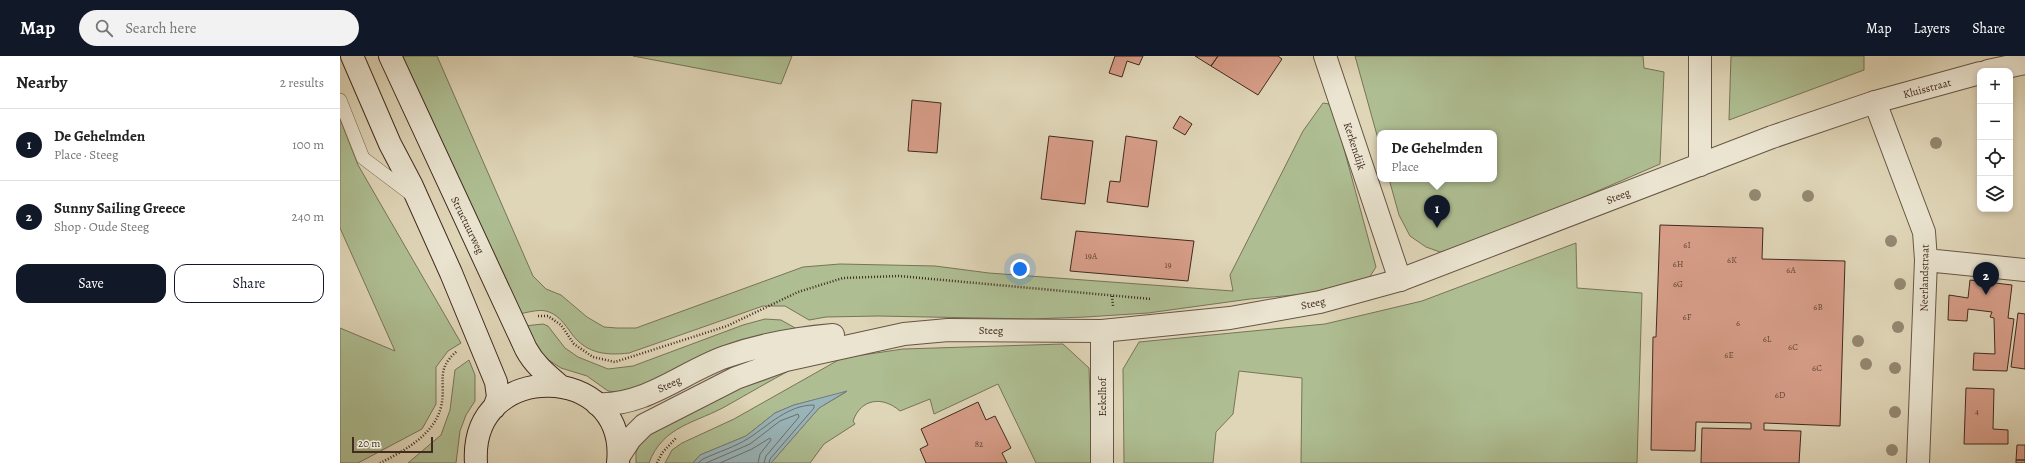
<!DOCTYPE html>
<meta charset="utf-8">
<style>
body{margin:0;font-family:Alegreya,serif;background:#f2f2f2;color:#222}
.controls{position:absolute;right:12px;top:12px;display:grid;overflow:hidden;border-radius:8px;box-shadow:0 2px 6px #0003}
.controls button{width:36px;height:36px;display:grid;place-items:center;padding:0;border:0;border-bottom:1px solid #e0e0e0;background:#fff;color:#222;font:20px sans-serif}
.scale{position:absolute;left:12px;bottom:10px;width:81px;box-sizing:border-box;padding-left:4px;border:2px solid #412a1f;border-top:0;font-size:11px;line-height:14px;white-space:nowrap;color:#412a1f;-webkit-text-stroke:3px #eae4d0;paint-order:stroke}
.you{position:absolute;left:680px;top:213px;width:14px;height:14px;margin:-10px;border:3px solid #fff;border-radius:50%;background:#1a73e8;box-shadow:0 0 0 6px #1a73e833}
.badge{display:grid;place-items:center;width:26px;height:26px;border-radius:50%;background:#111827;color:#fff;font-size:13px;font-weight:700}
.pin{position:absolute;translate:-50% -33px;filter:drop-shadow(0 1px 2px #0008)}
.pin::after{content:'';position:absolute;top:21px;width:14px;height:12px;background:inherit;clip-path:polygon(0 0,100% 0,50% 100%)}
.popup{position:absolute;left:1037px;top:74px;width:120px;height:52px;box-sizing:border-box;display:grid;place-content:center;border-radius:8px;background:#fff;filter:drop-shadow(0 1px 3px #0005);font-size:13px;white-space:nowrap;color:#767676}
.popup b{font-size:15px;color:#222}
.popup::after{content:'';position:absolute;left:50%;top:100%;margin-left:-8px;border:8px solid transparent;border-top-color:#fff}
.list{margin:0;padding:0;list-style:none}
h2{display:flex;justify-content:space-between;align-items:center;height:52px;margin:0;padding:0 16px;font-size:17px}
h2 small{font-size:13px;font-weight:400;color:#767676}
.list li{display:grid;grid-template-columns:26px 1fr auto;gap:12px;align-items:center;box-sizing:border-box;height:72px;padding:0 16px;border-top:1px solid #e0e0e0}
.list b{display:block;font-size:15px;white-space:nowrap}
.list p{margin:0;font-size:13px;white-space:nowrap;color:#767676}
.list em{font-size:13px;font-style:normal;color:#767676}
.actions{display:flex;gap:8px;padding:12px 16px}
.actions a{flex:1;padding:9px 0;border:1px solid #111827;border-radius:12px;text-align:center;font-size:14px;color:#111827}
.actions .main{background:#111827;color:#fff}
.icon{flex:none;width:22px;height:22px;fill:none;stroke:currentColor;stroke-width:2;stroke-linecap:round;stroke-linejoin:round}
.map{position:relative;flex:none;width:1685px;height:407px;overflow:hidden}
header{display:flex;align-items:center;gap:24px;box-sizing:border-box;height:56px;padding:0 20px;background:#111827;color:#fff}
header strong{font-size:19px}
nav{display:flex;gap:22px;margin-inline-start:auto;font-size:14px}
.search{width:280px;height:36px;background:#f2f2f2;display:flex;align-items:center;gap:10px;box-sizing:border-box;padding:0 14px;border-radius:22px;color:#767676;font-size:15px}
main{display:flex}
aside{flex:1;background:#fff}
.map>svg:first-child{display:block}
.green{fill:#aebe92;stroke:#787458}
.water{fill:#99b5ba;stroke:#767d7c}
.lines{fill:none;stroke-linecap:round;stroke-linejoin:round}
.shore{stroke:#6d706c;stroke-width:1}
.building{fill:#d79d88;stroke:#412a1f}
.service-casing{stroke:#685545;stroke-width:14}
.minor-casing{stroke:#685545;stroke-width:24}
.tertiary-casing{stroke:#685545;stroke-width:24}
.secondary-casing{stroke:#412a1f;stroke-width:24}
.path{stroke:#412a1f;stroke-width:2.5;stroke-dasharray:1 2;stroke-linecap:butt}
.service{stroke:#eae4d0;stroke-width:13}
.minor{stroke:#eae4d0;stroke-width:22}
.tertiary{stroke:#eae4d0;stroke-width:22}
.secondary{stroke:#eae4d0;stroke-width:22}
.tree{fill:#948770}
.labels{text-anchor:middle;stroke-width:4;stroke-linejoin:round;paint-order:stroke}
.number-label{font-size:9px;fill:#664739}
.street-label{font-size:11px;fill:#412a1f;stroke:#eae4d0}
</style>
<header>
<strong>Map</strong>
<div class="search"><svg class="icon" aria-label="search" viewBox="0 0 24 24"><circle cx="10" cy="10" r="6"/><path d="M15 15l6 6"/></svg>Search here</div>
<nav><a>Map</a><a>Layers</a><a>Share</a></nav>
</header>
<main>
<aside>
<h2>Nearby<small>2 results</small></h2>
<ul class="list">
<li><span class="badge">1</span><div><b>De Gehelmden</b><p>Place · Steeg</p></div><em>100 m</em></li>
<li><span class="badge">2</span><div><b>Sunny Sailing Greece</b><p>Shop · Oude Steeg</p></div><em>240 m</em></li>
</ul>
<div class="actions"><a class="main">Save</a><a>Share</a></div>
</aside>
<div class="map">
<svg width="1685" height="407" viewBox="0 0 1685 407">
<rect width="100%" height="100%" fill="#dfd5b7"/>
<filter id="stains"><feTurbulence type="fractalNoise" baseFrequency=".005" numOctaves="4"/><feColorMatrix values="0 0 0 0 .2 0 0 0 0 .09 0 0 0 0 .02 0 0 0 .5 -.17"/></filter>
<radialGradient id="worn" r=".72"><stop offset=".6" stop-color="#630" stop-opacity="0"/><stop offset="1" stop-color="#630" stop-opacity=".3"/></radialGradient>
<path class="green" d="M61 0H97L193 220 206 233 221 239 247 261 264 271 277 272H296L463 211 500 208 595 210 649 217 893 235 890 219 963 75 983 47 989 48 996 58 1001 82 1036 211 1029 222 987 236 910 243 808 257 745 261 691 263 538 260 486 261 469 264 445 250H423L289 297C264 300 244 297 229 274 222 265 217 258 206 255 198 253 186 257 178 258Z
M293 0H452L441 28Z
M1015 0H1303L1304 12 1324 16 1320 108 1186 166 1126 189 1100 196 1086 191 1070 180 1059 159 1049 123H1154V77H1040V90Z
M1391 0H1524V14L1389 64Z
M0 63 18 109 121 287 108 295 96 311V348L82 373 18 407H0V272L55 295 0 172Z
M1236 187 1237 232 1302 237 1297 407H961L962 322 899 315 893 358 876 376 873 407H784L783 313 799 286 985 268 1082 245Z
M425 263 441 264 457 273 309 330 277 336 268 335 247 320 221 312 204 301 184 270 203 268 208 270 225 292 238 301 268 313 293 310 403 269Z
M723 288 749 312 752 407H696L658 328 594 358 590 343 560 355C543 340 521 342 513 365L515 368 484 388 470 407H431L479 352 506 336 454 349 435 357 406 380 360 399 353 407H325L332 394 342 387 394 363 502 302 563 293Z
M129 304 135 319V345L126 359 120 375 116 407H68L101 379 110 354 115 314Z
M452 313C430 325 409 337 388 349 357 367 323 369 309 407H296V396L304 381 364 343Z"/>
<path class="water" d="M507 335 479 352 431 407H353L360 399 406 380 435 357 454 349Z"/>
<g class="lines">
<path class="shore" d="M358 407 363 403C378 396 395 391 409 382 429 369 448 349 474 349V352L430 403 429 407
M366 407 410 388 440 365 458 358 459 361 426 400 424 407
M380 407 412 393 430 382 431 384 420 398 418 407"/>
</g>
<path class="building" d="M775 0H803L799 9 787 5 782 21 769 17Z
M855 0H878L871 10Z
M878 0H938L942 3 918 39 871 10Z
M572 44 601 47 597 97 568 95Z
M840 60 852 68 845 79 833 72Z
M709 80 753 85 745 148 701 143Z
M786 80 817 85 808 151 767 146 770 125 780 126Z
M1320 169 1423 172 1422 203 1505 205 1500 370 1424 367V374L1461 375 1459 407H1361L1362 372 1411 373V367L1356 366 1355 395 1311 394 1313 281H1316Z
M736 175 854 185 848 225 730 215Z
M1630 224 1672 229 1668 262 1674 263 1667 315 1633 314 1634 297 1655 298 1654 262 1650 261 1652 256 1628 253 1627 265 1608 264 1609 239 1628 242Z
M1678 257 1685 258V313L1671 311Z
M1626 332 1654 333 1653 373 1668 374V388H1624Z
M638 346 646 364 655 360 671 392 662 397 667 407H586L580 393 588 389 581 373Z
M1677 389H1685V404H1676Z
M1676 404H1685V407H1676Z"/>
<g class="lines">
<defs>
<path id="service" d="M0 44 23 102 72 139"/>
<path id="minor" d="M985 0 1060 224
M1535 46 1584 176 1586 204 1578 407
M1360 109V0
M1586 204 1685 214
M762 275V407"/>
<path id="tertiary" d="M1648 15 1685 7
M257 348C304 351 343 316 385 301 419 289 458 282 493 279
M279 400 290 383 304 369 396 322 446 304 564 278 608 274 762 275 890 262 980 246 1060 224 1432 81 1535 46 1640 17"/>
<path id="secondary" d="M12 0 50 88 71 128 111 217 156 326 158 341 154 352
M50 0 186 293C194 308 206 318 219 329
M136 407C129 302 289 306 278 407"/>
</defs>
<use href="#service" class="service-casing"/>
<use href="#minor" class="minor-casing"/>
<use href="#tertiary" class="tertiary-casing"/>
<use href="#secondary" class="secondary-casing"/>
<path class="path" d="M772 240 773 250
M198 260H208L221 269 234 288 253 301 275 306 387 270 458 236 503 222 559 220 811 243
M40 407C64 395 94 379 101 351 107 326 94 315 117 295
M317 407 322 397 336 382"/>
<use href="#service" class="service"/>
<use href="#minor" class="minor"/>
<use href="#tertiary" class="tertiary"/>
<use href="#secondary" class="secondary"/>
</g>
<g class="tree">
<circle cx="1596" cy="87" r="6"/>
<circle cx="1415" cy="139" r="6"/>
<circle cx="1468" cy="140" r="6"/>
<circle cx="1551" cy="185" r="6"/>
<circle cx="1560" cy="228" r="6"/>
<circle cx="1558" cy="271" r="6"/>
<circle cx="1518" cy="285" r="6"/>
<circle cx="1526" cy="308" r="6"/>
<circle cx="1555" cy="312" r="6"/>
<circle cx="1555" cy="356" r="6"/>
<circle cx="1552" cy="394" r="6"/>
</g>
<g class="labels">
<g class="number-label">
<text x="1347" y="192">6I</text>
<text x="751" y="203">19A</text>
<text x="1392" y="207">6K</text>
<text x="1338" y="211">6H</text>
<text x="828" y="212">19</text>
<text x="1451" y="217">6A</text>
<text x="1338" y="231">6G</text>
<text x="1478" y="254">6B</text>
<text x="1347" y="264">6F</text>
<text x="1398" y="270">6</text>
<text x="1427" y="286">6L</text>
<text x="1453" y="294">6C</text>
<text x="1389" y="302">6E</text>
<text x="1477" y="315">6C</text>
<text x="1440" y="342">6D</text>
<text x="1637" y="358">4</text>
<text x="639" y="391">82</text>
</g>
<g class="street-label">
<text transform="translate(1587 32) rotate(-15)" y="4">Kluisstraat</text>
<text transform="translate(1015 90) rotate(72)" y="4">Kerkendijk</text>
<text transform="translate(1278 140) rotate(-21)" y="4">Steeg</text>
<text transform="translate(128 169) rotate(64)" y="4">Structuurweg</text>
<text transform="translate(1584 222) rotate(-89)" y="4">Neerlandstraat</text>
<text transform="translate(973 247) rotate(-12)" y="4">Steeg</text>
<text x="651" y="278">Steeg</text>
<text transform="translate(329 328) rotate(-25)" y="4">Steeg</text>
<text transform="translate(762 341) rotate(-90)" y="4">Eekelhof</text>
</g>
</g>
<rect width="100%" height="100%" filter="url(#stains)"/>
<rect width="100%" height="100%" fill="url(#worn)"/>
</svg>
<div class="controls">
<button>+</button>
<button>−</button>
<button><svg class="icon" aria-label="locate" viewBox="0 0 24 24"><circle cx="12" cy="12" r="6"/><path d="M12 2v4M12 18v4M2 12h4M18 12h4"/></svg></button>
<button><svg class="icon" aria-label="layers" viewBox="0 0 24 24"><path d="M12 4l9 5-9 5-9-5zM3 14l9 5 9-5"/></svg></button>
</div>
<div class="scale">20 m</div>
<div class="you"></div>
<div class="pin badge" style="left:1097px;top:172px">1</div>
<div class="popup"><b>De Gehelmden</b>Place</div>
<div class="pin badge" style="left:1646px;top:239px">2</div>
</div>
</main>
